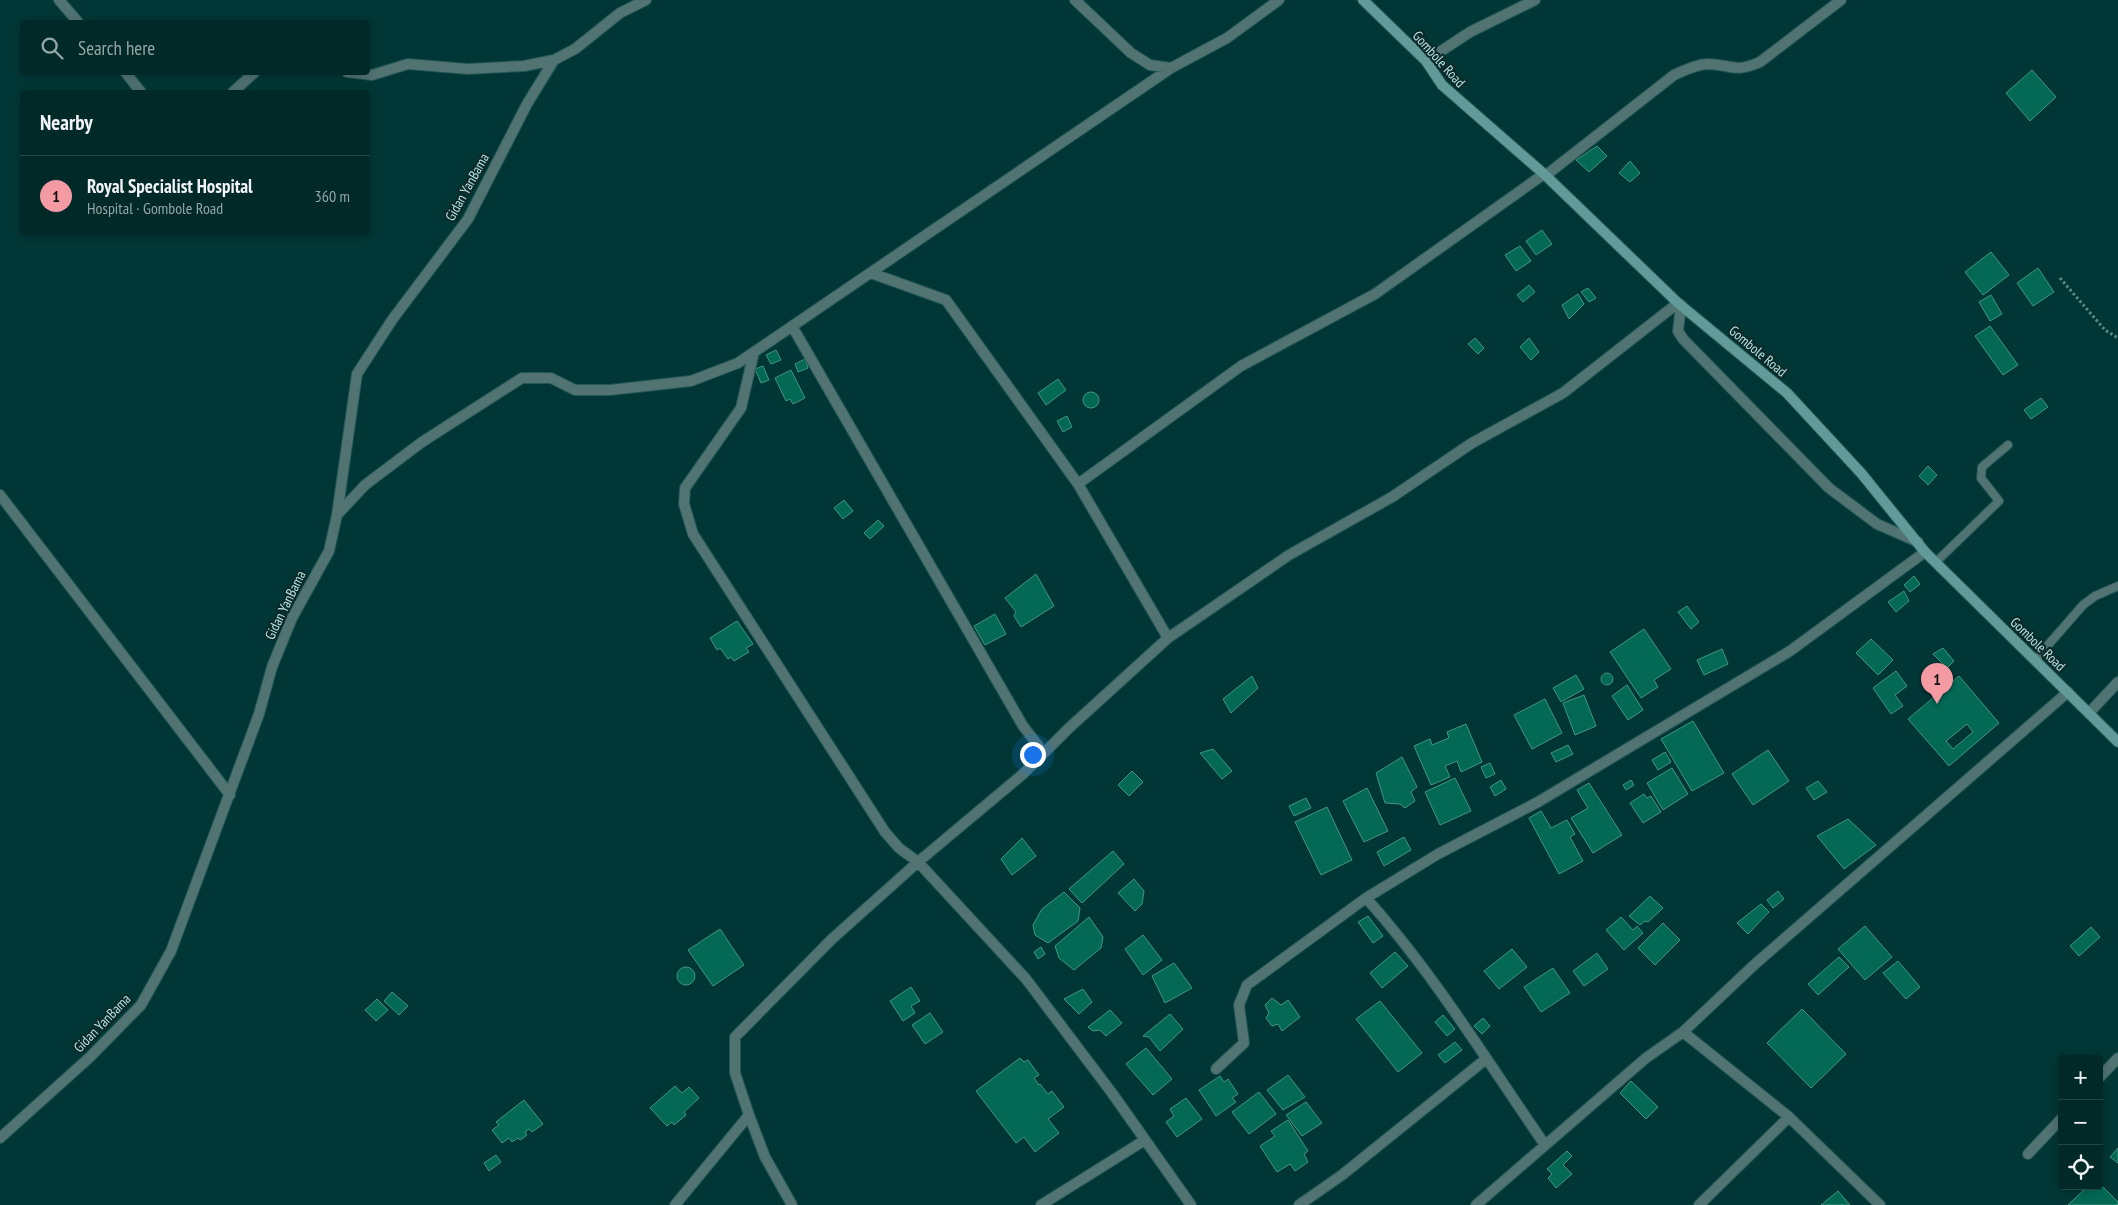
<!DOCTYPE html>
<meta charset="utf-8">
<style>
body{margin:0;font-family:"PT Sans Narrow",sans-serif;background:#0a3130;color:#f1f3f6}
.controls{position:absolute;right:15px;bottom:15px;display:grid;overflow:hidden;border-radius:5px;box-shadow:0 2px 12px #0003}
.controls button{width:45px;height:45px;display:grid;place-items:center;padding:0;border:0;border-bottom:1px solid #224545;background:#002928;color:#f1f3f6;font:25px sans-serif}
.you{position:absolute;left:1032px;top:754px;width:18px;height:18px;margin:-12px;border:4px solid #fff;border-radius:50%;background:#1a73e8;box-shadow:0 0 0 8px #1a73e833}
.badge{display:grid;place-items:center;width:32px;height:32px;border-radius:50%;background:#f49aa3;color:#111;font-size:16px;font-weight:700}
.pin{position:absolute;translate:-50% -41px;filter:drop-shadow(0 1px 2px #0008)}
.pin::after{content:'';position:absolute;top:26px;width:18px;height:15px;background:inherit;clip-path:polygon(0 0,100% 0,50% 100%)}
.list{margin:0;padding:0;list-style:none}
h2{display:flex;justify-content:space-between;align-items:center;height:65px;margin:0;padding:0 20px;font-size:21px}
h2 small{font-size:16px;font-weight:400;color:#95a6a8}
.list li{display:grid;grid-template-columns:32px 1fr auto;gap:15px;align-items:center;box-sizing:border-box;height:80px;padding:0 20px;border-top:1px solid #224545}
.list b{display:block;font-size:19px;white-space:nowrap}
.list p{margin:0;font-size:16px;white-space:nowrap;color:#95a6a8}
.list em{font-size:16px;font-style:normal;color:#95a6a8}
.icon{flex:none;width:28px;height:28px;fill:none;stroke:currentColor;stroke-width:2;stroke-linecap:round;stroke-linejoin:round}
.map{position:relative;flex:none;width:2118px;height:1205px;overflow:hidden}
.search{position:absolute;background:#002928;box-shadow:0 2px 12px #0003;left:20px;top:20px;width:350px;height:55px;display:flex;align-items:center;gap:12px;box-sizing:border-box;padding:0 18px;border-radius:5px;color:#95a6a8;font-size:19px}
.panel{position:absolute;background:#002928;box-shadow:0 2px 12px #0003;left:20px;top:90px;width:350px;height:145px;border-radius:5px}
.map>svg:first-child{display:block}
.building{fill:#036955;stroke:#429580;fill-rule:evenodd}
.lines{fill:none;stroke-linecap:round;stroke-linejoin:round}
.lane-casing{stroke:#215655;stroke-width:10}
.street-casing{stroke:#215655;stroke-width:12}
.secondary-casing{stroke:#215655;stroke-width:12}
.path{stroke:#598a89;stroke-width:3;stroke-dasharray:2.5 2.5;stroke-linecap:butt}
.lane{stroke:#517372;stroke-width:8}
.street{stroke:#517372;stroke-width:10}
.secondary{stroke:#619a98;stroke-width:10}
.labels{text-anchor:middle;stroke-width:4.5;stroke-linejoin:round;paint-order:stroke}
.street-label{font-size:14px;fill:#b7e1e0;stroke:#0c2a2a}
</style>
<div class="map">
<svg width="2118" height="1205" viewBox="0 0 2118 1205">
<rect width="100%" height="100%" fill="#003736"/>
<path class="building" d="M2032 70 2056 97 2030 121 2006 93Z
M1597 146 1607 156 1589 172 1576 160Z
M1630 161 1640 173 1630 182 1619 173Z
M1542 230 1552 244 1536 255 1526 241Z
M1520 246 1531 261 1516 271 1505 255Z
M1991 252 2009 275 1983 295 1965 272Z
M2038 268 2054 292 2033 306 2017 283Z
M1529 285 1535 292 1523 302 1517 295Z
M1588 288 1596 298 1589 302 1581 292Z
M1578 294 1584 304 1569 319 1562 305Z
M1991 295 2002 314 1990 321 1979 302Z
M1990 326 2018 365 2003 375 1975 336Z
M1475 338 1484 348 1478 354 1468 344Z
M1529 338 1539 352 1531 360 1520 347Z
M776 350 781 360 771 364 766 355Z
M805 359 808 368 798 372 795 364Z
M763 366 769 380 761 383 755 369Z
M791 370 805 398 793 404 790 399 786 401 775 378Z
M1058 379 1066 390 1046 405 1038 393Z
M1083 400a8 8 0 1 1 16 0a8 8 0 1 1-16 0Z
M2041 398 2048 407 2031 419 2024 410Z
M1067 416 1072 427 1063 432 1057 421Z
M1928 466 1937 475 1928 485 1919 476Z
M844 500 853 511 843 519 834 508Z
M878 520 884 526 870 539 864 533Z
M1036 574 1054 606 1021 627 1014 616 1016 612 1005 598Z
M1914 576 1920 584 1910 592 1904 585Z
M1904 591 1909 601 1896 612 1888 602Z
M1687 606 1699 622 1691 629 1678 612Z
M995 614 1006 634 985 645 974 626Z
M737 621 753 644 746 648 749 652 734 661 731 657 728 659 720 648 717 650 710 638Z
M1644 629 1671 669 1654 680 1658 687 1641 698 1610 652Z
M1871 639 1893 660 1878 675 1856 653Z
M1943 648 1954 661 1947 668 1933 654Z
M1722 649 1728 664 1704 675 1697 660Z
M1896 671 1907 686 1895 695 1903 706 1891 714 1873 688Z
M1601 679a6 6 0 1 1 12 0a6 6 0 1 1-12 0Z
M1576 675 1584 689 1561 702 1553 688Z
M1252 676 1258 688 1231 713 1223 699Z
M1959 676 1999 723 1949 766 1908 719ZM1967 724 1973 732 1953 749 1946 741Z
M1627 685 1643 710 1628 720 1612 696Z
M1584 695 1596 726 1575 735 1563 703Z
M1545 699 1562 733 1532 749 1514 715Z
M1693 721 1724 773 1692 791 1661 739Z
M1466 724 1482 762 1461 772 1457 761 1445 766 1450 777 1431 785 1414 746 1430 739 1432 745 1449 738 1447 732Z
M1568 745 1573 754 1556 762 1551 753Z
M1213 749 1232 771 1222 779 1200 753Z
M1768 750 1789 781 1753 805 1732 774Z
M1665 752 1671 762 1658 770 1652 760Z
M1402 757 1417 787 1411 792 1415 801 1405 808 1400 804 1385 803 1376 773Z
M1490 763 1495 774 1486 778 1481 767Z
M1672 768 1688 794 1663 810 1647 783Z
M1132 771 1143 782 1129 796 1118 785Z
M1455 778 1471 811 1440 825 1425 792Z
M1501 780 1506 789 1495 796 1490 787Z
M1631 780 1634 785 1626 790 1623 785Z
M1818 781 1827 792 1814 800 1806 788Z
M1589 783 1622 835 1593 853 1571 818 1588 808 1577 790Z
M1367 788 1388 831 1364 842 1343 801Z
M1644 794 1647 798 1651 796 1661 812 1643 823 1630 803Z
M1306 798 1311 808 1294 816 1289 806Z
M1327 807 1352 860 1321 875 1295 822Z
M1541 811 1551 828 1567 820 1575 834 1570 837 1583 861 1559 874 1529 818Z
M1848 819 1876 845 1844 869 1817 836Z
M1404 837 1411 850 1384 866 1377 852Z
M1022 838 1036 856 1012 875 1001 859Z
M1113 851 1124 864 1082 903 1069 889Z
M1134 879 1144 891 1142 904 1135 911 1118 893Z
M1778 891 1784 899 1773 908 1767 900Z
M1064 892 1080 908 1078 921 1048 943 1035 935 1033 925 1042 909Z
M1650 896 1663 908 1648 922 1645 921 1640 925 1629 916Z
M1761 904 1769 912 1748 934 1737 923Z
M1368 916 1383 936 1373 943 1358 922Z
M1089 917 1103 937 1101 948 1074 970 1059 958 1055 946Z
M1621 917 1633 930 1637 926 1643 933 1624 950 1606 930Z
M1663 923 1680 940 1655 965 1638 948Z
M1865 926 1892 957 1865 980 1838 949Z
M2091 927 2100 937 2079 956 2070 946Z
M720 929 744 965 713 986 688 950Z
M1143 935 1162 960 1143 975 1125 949Z
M1041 947 1045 954 1038 959 1034 952Z
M1512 949 1527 967 1499 989 1484 971Z
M1395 952 1408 966 1382 988 1370 973Z
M1597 953 1608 969 1584 986 1573 971Z
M1839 957 1849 967 1818 995 1808 984Z
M1898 961 1920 987 1906 999 1883 973Z
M1174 963 1192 988 1165 1003 1152 976Z
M677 976a9 9 0 1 1 18 0a9 9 0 1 1-18 0Z
M1553 968 1570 993 1541 1012 1524 987Z
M911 987 920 1001 911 1006 915 1013 903 1021 890 1001Z
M1083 989 1092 1002 1079 1014 1064 999Z
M392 992 408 1006 399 1015 384 1001Z
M1272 998 1281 1005 1288 1000 1300 1017 1282 1031 1278 1024 1272 1026 1266 1018 1269 1013 1265 1005Z
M377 999 388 1010 376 1021 365 1010Z
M1380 1001 1422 1053 1398 1072 1356 1019Z
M1802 1009 1846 1054 1811 1088 1767 1043Z
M1110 1010 1122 1023 1106 1036 1100 1030 1093 1031 1088 1027Z
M930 1013 943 1032 925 1044 912 1025Z
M1170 1014 1183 1029 1160 1051 1149 1037 1143 1036Z
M1443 1015 1455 1029 1447 1036 1435 1022Z
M1483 1018 1490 1026 1482 1034 1474 1026Z
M1455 1042 1462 1050 1445 1063 1438 1055Z
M1146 1048 1172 1079 1153 1095 1126 1064Z
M1020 1058 1024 1062 1028 1060 1039 1075 1034 1078 1039 1085 1040 1084 1048 1094 1052 1091 1064 1107 1048 1119 1059 1133 1035 1152 1024 1137 1016 1143 976 1091Z
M1288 1075 1305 1097 1283 1110 1267 1090Z
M1220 1076 1224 1082 1228 1079 1238 1094 1232 1098 1236 1102 1216 1116 1199 1090Z
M1631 1081 1658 1107 1646 1119 1620 1093Z
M675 1086 682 1093 689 1087 699 1098 684 1112 686 1115 674 1125 672 1122 667 1126 650 1108Z
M1259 1092 1276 1114 1249 1134 1232 1112Z
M1186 1098 1202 1119 1177 1137 1166 1122 1174 1116 1170 1109Z
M524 1100 543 1124 532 1132 529 1129 525 1132 527 1135 520 1140 518 1138 512 1142 509 1138 502 1143 492 1130 499 1125 496 1122Z
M1306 1102 1322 1123 1302 1136 1286 1115Z
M1288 1120 1308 1151 1304 1154 1308 1162 1295 1171 1290 1164 1277 1172 1260 1146 1275 1136 1271 1131Z
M2118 1148V1163L2110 1157Z
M1567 1151 1572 1156 1563 1165 1572 1174 1556 1188 1548 1178 1552 1174 1547 1169Z
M496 1155 501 1162 489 1171 484 1163Z
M2099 1183 2118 1202V1205H2068L2088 1186H2099Z
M1838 1191 1850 1205H1821Z"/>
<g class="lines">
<defs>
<path id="lane" d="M1936 562 1999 501 1981 478 1982 467 2008 445
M2035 660 2083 605 2095 596 2118 586"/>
<path id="street" d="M59 0 78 22
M1075 0 1131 53 1150 65 1171 68
M1426 61 1470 32 1535 0
M125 72 141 92
M347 72 372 75 408 64 468 69 524 66 554 60 575 49 620 13 646 0
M233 92 255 72
M1545 176 1674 75C1685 70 1697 64 1709 64 1732 65 1735 73 1760 62L1841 0
M871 273 946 300 1078 484 1168 638
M1681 305 1678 331 1683 339 1829 488 1877 524 1918 542
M792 326 1023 726 1044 753
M754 352 741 408 685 488 684 504 693 534 885 832 899 848 918 862 1026 979 1112 1093 1191 1205
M1078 484 1241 366 1375 294 1544 174
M0 495 230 795
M337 515 365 485 422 442 522 378H551L575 390H610L691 381 738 363 1171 68 1227 38 1279 0
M2089 713 2118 682
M1366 898C1432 971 1489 1064 1545 1145
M1683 1032 1789 1117 1880 1205
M1216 1069 1244 1043 1239 1005 1247 985 1366 898 1438 854 1538 802 1790 651 1925 552
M2099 1078 2118 1058
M0 1138 90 1057 141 1005 171 951 259 714 272 667 292 618 329 551 337 515 357 374 392 320 468 219 527 104 554 60
M2028 1154 2062 1118
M675 1205 749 1115
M792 1205 765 1157 749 1115 735 1073V1037L832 939 918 862 1023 774 1069 728 1168 638 1289 555 1392 497 1472 443 1563 393 1678 303
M1041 1205 1145 1140
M1299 1205 1342 1175 1486 1059
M1476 1205 1646 1058 1683 1032 1754 965 2068 692
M1699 1205 1789 1117"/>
<path id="secondary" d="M1363 0 1426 61 1442 85 1544 174 1678 303 1787 393 1861 473 1925 552 2118 742"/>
</defs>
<use href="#lane" class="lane-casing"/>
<use href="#street" class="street-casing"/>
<use href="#secondary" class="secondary-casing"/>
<path class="path" d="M2060 278 2105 330 2118 338"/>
<use href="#lane" class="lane"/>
<use href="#street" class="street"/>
<use href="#secondary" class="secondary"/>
</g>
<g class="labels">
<g class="street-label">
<text transform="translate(1439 59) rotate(48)" y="5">Gombole Road</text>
<text transform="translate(467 187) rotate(-61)" y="5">Gidan YanBama</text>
<text transform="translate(1758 351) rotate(40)" y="5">Gombole Road</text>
<text transform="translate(285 605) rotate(-64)" y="5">Gidan YanBama</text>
<text transform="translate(2038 644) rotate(44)" y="5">Gombole Road</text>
<text transform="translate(102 1023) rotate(-46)" y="5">Gidan YanBama</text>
</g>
</g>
</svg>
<div class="controls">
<button>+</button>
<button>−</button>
<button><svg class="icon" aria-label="locate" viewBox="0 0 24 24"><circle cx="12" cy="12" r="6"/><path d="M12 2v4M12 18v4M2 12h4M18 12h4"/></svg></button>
</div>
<div class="you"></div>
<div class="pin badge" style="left:1937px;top:704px">1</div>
<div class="search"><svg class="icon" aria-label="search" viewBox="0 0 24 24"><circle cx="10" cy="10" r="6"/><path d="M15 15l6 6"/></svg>Search here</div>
<section class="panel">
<h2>Nearby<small></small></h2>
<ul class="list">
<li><span class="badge">1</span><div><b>Royal Specialist Hospital</b><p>Hospital · Gombole Road</p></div><em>360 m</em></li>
</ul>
</section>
</div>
